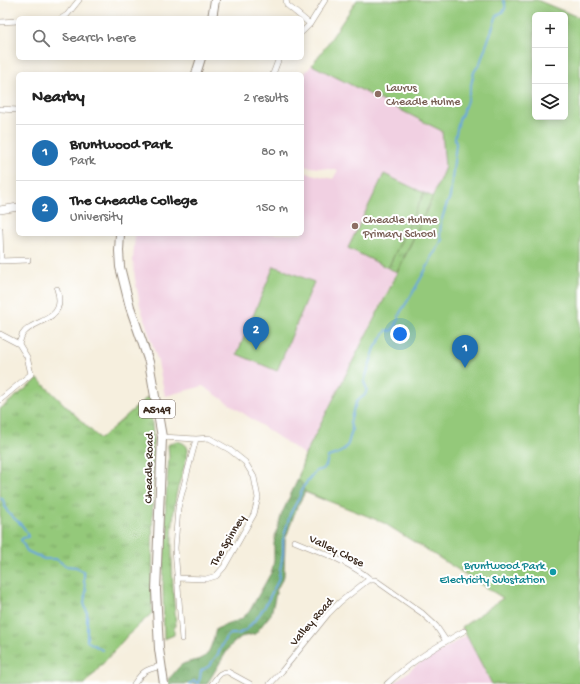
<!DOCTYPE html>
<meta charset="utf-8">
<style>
body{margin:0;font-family:"Gochi Hand",sans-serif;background:#f6f6f6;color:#222}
.controls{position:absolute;right:12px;top:12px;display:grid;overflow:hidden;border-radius:6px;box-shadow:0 2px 10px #0003}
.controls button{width:36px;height:36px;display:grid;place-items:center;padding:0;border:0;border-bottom:1px solid #e0e0e0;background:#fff;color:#222;font:20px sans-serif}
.you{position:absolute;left:400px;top:334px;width:14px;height:14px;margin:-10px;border:3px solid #fff;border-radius:50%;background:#1a73e8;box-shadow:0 0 0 6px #1a73e833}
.badge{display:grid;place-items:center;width:26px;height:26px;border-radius:50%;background:#1f6fb2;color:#fff;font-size:13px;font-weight:700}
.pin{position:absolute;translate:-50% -33px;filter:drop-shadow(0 1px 2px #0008)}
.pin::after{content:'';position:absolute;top:21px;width:14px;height:12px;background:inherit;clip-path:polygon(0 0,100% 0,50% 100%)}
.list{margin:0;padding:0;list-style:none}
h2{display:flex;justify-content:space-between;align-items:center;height:52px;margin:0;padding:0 16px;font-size:17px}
h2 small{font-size:13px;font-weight:400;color:#767676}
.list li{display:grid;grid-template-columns:26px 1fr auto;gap:12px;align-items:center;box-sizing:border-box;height:56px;padding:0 16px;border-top:1px solid #e0e0e0}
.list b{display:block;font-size:15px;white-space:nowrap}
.list p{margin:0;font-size:13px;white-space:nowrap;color:#767676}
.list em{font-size:13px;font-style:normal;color:#767676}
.icon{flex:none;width:22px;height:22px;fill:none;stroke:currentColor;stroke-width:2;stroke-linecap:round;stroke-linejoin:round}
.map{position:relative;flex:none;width:580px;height:684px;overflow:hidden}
.search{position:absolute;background:#fff;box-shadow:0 2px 10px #0003;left:16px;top:16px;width:288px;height:44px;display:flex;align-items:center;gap:10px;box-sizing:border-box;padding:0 14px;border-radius:6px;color:#767676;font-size:15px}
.panel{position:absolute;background:#fff;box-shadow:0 2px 10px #0003;left:16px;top:72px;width:288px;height:164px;border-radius:6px}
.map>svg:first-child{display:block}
.built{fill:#f1d0e2}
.grass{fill:url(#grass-tufts);stroke:#687a4c}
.forest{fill:url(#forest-crowns);stroke:#596c44}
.park{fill:#94c97a;stroke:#687a4c;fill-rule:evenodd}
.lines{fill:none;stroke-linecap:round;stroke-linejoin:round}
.stream{stroke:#6ba8dd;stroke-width:2}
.street-casing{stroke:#988c7e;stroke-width:6}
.secondary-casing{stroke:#988c7e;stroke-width:8}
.primary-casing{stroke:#988c7e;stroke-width:10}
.street{stroke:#fff;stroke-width:5}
.secondary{stroke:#fff;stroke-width:7}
.primary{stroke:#fff;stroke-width:8}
.education-dot{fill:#8d6e63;stroke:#fff;stroke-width:1.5}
.culture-dot{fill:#0f9aa8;stroke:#fff;stroke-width:1.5}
.labels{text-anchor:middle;stroke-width:4;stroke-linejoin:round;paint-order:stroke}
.shield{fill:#fff;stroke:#766a62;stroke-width:1}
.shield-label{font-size:11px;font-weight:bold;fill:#3b2a1e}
.education-label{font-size:12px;fill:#785e54;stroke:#fff;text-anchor:start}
.street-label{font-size:12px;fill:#3b2a1e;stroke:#fff}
.culture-label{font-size:12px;fill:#0d838f;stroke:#fff;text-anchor:end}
</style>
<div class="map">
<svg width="580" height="684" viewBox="0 0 580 684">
<defs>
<pattern id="grass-tufts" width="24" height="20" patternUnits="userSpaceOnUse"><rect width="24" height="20" fill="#94c97a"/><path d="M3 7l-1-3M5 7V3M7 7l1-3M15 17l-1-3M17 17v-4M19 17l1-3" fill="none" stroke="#7aa363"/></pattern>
<pattern id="forest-crowns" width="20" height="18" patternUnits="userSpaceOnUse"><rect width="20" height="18" fill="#77ad6a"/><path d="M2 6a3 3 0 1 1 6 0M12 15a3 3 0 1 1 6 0" fill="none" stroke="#638d57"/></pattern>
</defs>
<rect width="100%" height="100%" fill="#fff"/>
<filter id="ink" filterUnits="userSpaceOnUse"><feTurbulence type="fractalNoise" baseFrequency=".025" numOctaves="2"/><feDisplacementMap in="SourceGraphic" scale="8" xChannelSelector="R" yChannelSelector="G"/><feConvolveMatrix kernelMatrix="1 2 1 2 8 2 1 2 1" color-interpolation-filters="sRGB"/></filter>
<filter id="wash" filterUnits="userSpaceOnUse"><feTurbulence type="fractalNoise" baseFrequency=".012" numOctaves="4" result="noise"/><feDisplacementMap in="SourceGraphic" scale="16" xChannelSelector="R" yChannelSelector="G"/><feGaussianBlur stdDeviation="0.9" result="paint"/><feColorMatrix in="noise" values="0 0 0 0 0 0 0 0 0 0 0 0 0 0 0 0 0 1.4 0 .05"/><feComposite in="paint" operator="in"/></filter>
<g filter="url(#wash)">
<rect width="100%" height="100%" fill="#f6efde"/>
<path class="built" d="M357 0 442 131 445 167 433 197 424 193 388 268 397 272 305 455 203 386 165 396 158 362 140 305 135 279 133 260 135 234H302V172L333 179 338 170 302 166V83L306 71 308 70 326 46Z
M467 635 492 684H393L417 665Z"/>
<path class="grass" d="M424 193 433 197 397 272 388 268Z
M38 379 100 439 150 395 153 437 152 613 127 636 85 684H0V409Z
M176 441C182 442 187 444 188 450 186 465 179 480 176 495 169 538 172 582 176 626L174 628V635L164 639 163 586 166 498 169 457 168 445 171 443Z"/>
<path class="forest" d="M471 113 324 500 305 492 296 509 285 540 284 576 277 589 271 614 255 634 241 637 230 646 207 684H168V679C174 675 176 668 183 664 189 661 199 661 204 657 211 652 214 636 216 629L241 619 249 612 272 571 274 560V544L275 537 282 513 298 479 305 455 408 275Z"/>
<path class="park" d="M357 0H537L580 18V684H492L462 627 503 598 384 523 365 515 305 492 301 482 298 479 305 455 393 282 431 201 445 167 442 131 312 65 326 46ZM535 15H565V117H535Z
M384 174 424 193 388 268 348 248Z
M274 266 314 282 277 371 237 354Z"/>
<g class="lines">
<path class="stream" d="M0 498H2C4 502 5 507 7 511 14 520 26 525 28 537L23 538 21 540 27 551 44 559H56L66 566 76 567 84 572V581L86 591 84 603 87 612V641L102 650
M189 684 194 681 198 683 200 678 201 671 209 666 218 654 226 637 231 634H238L246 630 255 620 264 608 278 581 283 554V540L290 514 299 498 303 487 316 471 323 469 326 466 328 457 337 454 344 450 348 444 352 430 350 423 353 411 357 401 365 395 367 389 364 382 375 348 387 330 391 331 395 327 398 321 400 313 412 294 430 262 432 256 436 251 442 240 440 235 441 222 446 206 450 197 456 144 455 138 459 120 462 114 468 98 474 72 480 63 496 18 498 14C506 12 507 6 503 0"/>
</g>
</g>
<g filter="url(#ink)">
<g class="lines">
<defs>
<path id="street" d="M286 0 287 5 310 24
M62 18 67 15 79 0
M0 22 18 21
M302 32 310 24 325 0
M273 74 279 58
M0 109 18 110
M0 230 1 261
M0 261 28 260
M0 334 19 344 27 357 31 374 0 400
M19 344C20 341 21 338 22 335 31 320 59 322 59 301 59 297 58 292 57 289
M162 437 196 439 209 438 230 450 245 462 254 477 258 498 254 514 224 567 216 576 206 579 177 578
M294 541C320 552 349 561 371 580
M182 639 175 548 178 508 196 439
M134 684C143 671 145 670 161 666
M212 684C217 678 219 671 228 672L250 684
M270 684 282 671 328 614 340 602 368 580H375L378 582 422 613 436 626 446 641
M387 684C410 662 437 646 464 631"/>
<path id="secondary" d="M0 210 18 207"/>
<path id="primary" d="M212 18 215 0
M196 74 201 58
M120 234 119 251 120 267 130 307 149 362 162 437 156 590 159 649 164 684"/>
</defs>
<use href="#street" class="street-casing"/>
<use href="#secondary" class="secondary-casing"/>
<use href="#primary" class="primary-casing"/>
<use href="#street" class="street"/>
<use href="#secondary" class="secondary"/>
<use href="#primary" class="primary"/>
</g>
</g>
<g class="education-dot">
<circle cx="378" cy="94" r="4"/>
<circle cx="355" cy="226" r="4"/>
</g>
<circle class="culture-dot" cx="553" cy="572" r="4"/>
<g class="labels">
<rect class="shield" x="139" y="400" width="36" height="18" rx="3"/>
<g class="shield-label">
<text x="157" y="413">A5149</text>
</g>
<g class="education-label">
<text x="386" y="91">Laurus<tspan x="386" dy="14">Cheadle Hulme</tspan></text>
<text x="363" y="223">Cheadle Hulme<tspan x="363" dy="14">Primary School</tspan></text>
</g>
<g class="street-label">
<text transform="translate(148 468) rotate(-89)" y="4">Cheadle Road</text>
<text transform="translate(227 540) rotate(-59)" y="4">The Spinney</text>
<text transform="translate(337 550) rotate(26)" y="4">Valley Close</text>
<text transform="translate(311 621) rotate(-49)" y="4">Valley Road</text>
</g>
<g class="culture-label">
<text x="545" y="569">Bruntwood Park<tspan x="545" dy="14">Electricity Substation</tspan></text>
</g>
</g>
</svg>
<div class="controls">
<button>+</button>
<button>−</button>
<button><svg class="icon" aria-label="layers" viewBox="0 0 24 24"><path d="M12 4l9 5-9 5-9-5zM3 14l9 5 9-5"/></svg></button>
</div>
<div class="you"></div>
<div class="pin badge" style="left:465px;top:368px">1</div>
<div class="pin badge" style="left:256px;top:350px">2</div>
<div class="search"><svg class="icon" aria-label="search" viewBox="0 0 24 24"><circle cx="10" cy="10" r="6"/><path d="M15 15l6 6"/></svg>Search here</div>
<section class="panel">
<h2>Nearby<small>2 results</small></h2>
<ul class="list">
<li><span class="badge">1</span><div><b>Bruntwood Park</b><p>Park</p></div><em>80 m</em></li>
<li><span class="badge">2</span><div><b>The Cheadle College</b><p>University</p></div><em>150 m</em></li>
</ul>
</section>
</div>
